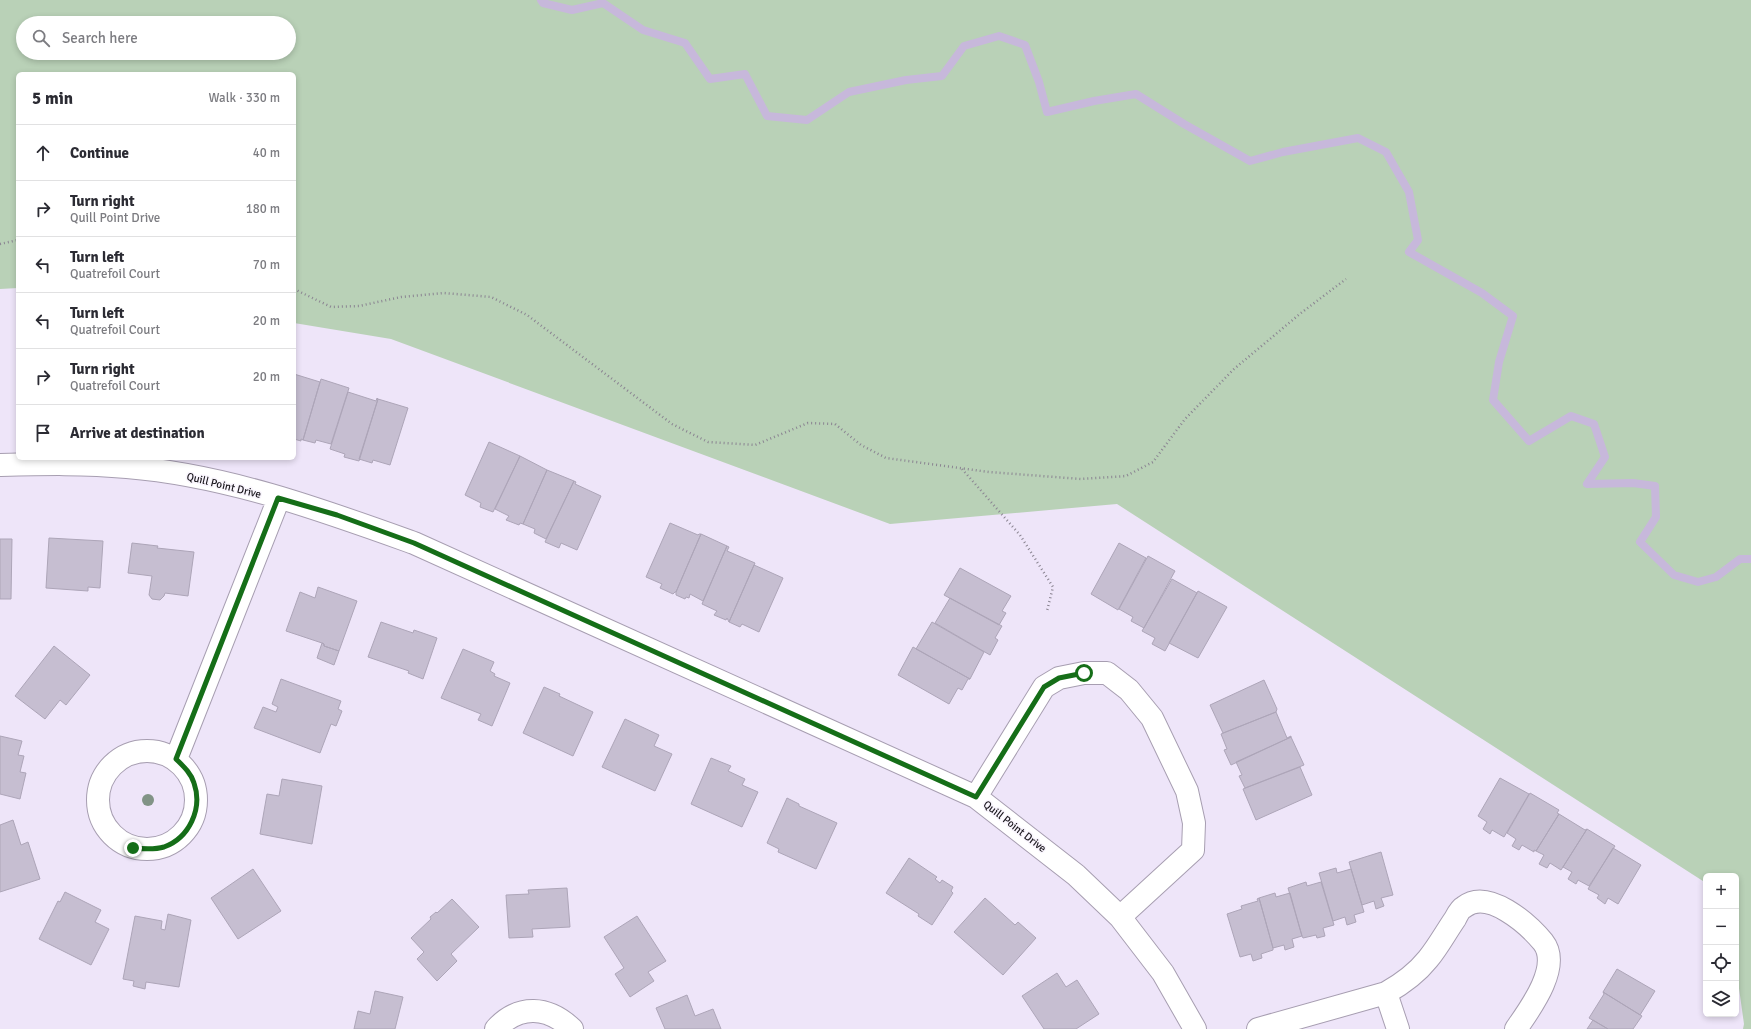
<!DOCTYPE html>
<meta charset="utf-8">
<style>
body{margin:0;font-family:Signika,sans-serif;background:#f7f7f7;color:#2b2b33}
.controls{position:absolute;right:12px;bottom:12px;display:grid;overflow:hidden;border-radius:6px;box-shadow:0 2px 6px #0003}
.controls button{width:36px;height:36px;display:grid;place-items:center;padding:0;border:0;border-bottom:1px solid #e1e1e2;background:#fff;color:#2b2b33;font:20px sans-serif}
.stop{position:absolute;width:12px;height:12px;margin:-9px;border:3px solid #156e18;border-radius:50%;background:#fff}
.stop.end{background:#156e18;border-color:#fff;box-shadow:0 1px 4px #0008}
.list{margin:0;padding:0;list-style:none}
h2{display:flex;justify-content:space-between;align-items:center;height:52px;margin:0;padding:0 16px;font-size:17px}
h2 small{font-size:13px;font-weight:400;color:#7c7c81}
.list li{display:grid;grid-template-columns:26px 1fr auto;gap:12px;align-items:center;box-sizing:border-box;height:56px;padding:0 16px;border-top:1px solid #e1e1e2}
.list b{display:block;font-size:15px;white-space:nowrap}
.list p{margin:0;font-size:13px;white-space:nowrap;color:#7c7c81}
.list em{font-size:13px;font-style:normal;color:#7c7c81}
.icon{flex:none;width:22px;height:22px;fill:none;stroke:currentColor;stroke-width:2;stroke-linecap:round;stroke-linejoin:round}
.map{position:relative;flex:none;width:1751px;height:1029px;overflow:hidden}
.search{position:absolute;background:#fff;box-shadow:0 2px 6px #0003;left:16px;top:16px;width:280px;height:44px;display:flex;align-items:center;gap:10px;box-sizing:border-box;padding:0 14px;border-radius:22px;color:#7c7c81;font-size:15px}
.panel{position:absolute;background:#fff;box-shadow:0 2px 6px #0003;left:16px;top:72px;width:280px;height:388px;border-radius:6px}
.map>svg:first-child{display:block}
.green{fill:#b9d1b7;fill-rule:evenodd}
.lines{fill:none;stroke-linecap:round;stroke-linejoin:round}
.stream{stroke:#c7b8db;stroke-width:8}
.building{fill:#c6bed1;stroke:#ada5b8}
.minor-casing{stroke:#a79eb1;stroke-width:24}
.path{stroke:#8a8491;stroke-width:2.5;stroke-dasharray:1 3;stroke-linecap:butt}
.minor{stroke:#fff;stroke-width:22}
.tree{fill:#819386}
.route{stroke:#156e18;stroke-width:5}
.labels{text-anchor:middle;stroke-width:3;stroke-linejoin:round;paint-order:stroke}
.street-label{font-size:11px;fill:#18151b;stroke:#f9f5fd}
</style>
<div class="map">
<svg width="1751" height="1029" viewBox="0 0 1751 1029">
<rect width="100%" height="100%" fill="#eee5f9"/>
<path class="green" d="M0 0H1751V1029H1743L1744 1024 1736 967V876H1706V883L1117 504 890 524 391 339 294 323V74H18V288L0 289ZM23 23H289V53H23Z"/>
<g class="lines">
<path class="stream" d="M541 0 543 3 572 10 603 3 643 30 685 43 710 79 745 74 767 116 807 120 849 92 906 80 942 76 964 46 999 36 1025 45 1039 82 1047 112 1094 101 1136 94 1184 124 1250 161 1283 152 1358 138 1386 152 1409 192 1418 240 1409 252 1482 293 1513 316 1499 362 1493 400 1529 441 1571 416 1594 424 1605 457 1587 484 1633 483 1655 486 1656 517 1640 542 1674 575 1698 582 1716 577 1740 559H1751"/>
</g>
<path class="building" d="M294 374 320 382 303 440 301 439V441L294 439Z
M321 379 349 388 331 444 316 440 315 443 303 440Z
M348 392 376 401 377 398 378 399 359 461 344 457 345 454 330 449Z
M378 399 408 408 390 465 373 460 372 463 359 459Z
M489 442 520 456 493 512 480 507 481 503 465 495Z
M520 456 547 470 523 524 520 523 519 525 506 520 509 516 495 509Z
M547 470 574 481 546 539 534 533 535 529 523 524Z
M574 481 576 482 575 484 601 496 577 550 561 543 559 548 545 542Z
M670 523 698 535 699 534H701L676 592H675L673 594 660 588 662 584 646 577Z
M701 534 727 546 703 601 690 594 689 598 686 597 685 599 676 595V592Z
M49 538 103 541 100 588 88 587V591L46 588Z
M0 539H12L11 599H0Z
M132 543 158 546 157 548 194 552 188 596 165 593 164 596 160 600 152 599 149 595 152 576 128 573Z
M1119 543 1146 558 1118 610 1091 594Z
M727 546 729 547 727 551 755 563 729 622 727 618 726 620 714 615 717 611 702 604Z
M1148 556 1175 571 1144 628 1131 621 1133 617 1119 609Z
M754 565 783 578 759 632 742 624 740 627 729 622Z
M960 568 1011 596 1002 611 1006 613 999 625 944 595Z
M1172 579 1197 593 1165 651 1152 644 1155 638 1142 631Z
M318 587 357 601 339 651 324 646V644L322 643 286 631 300 592 315 598Z
M1198 591 1227 607 1198 658 1169 643Z
M950 598 1002 626 995 638 998 640 990 655 935 623Z
M381 622 413 633 414 630 437 638 423 679 408 673 409 671 368 657Z
M932 622 984 652 970 679 916 649Z
M322 643 324 644V646L339 651 334 665 317 658Z
M54 646 90 675 66 705 60 700 45 719 15 696Z
M913 647 970 679H968L962 690 958 688 949 704 898 675Z
M463 649 494 662 490 671 495 674 494 676 510 683 492 726 478 720 481 714 441 698Z
M281 679 341 701 338 709 342 711 336 726 331 724 320 753 254 728 263 707 276 712 278 707 272 704Z
M1264 680 1277 709 1276 712 1223 733 1210 705Z
M544 687 560 694 559 696 593 712 573 756 523 733Z
M1276 712 1287 738 1291 736V737L1231 765 1224 750 1227 749 1221 734Z
M625 719 659 735 654 746 672 754 655 791 602 767Z
M0 736 22 741 18 755 24 756 20 772 26 773 20 799 0 794Z
M1291 737 1304 765 1245 788 1239 776 1242 775 1236 762Z
M711 758 731 766 728 771 745 779 742 785 758 792 742 827 691 804Z
M1300 767 1312 795 1256 820 1243 789Z
M1500 778 1529 794 1504 837 1492 830 1490 834 1483 829 1487 822 1478 816Z
M282 779 322 786 312 844 260 834 267 794 279 796Z
M1530 793 1559 810 1557 813 1559 814 1536 851 1534 850V852L1522 845 1519 850 1512 846 1516 839 1507 833Z
M787 798 799 804V806L837 823 816 869 778 852 779 849 767 843Z
M1559 814 1585 830 1587 829 1561 870 1550 863 1547 868 1539 864 1544 855 1536 851Z
M13 820 21 845 28 842 40 879 0 892V825Z
M1587 829 1615 846 1589 886 1578 880 1576 884 1568 879 1572 872 1563 867Z
M1613 848 1641 865 1618 904 1608 898 1605 904 1597 898 1599 895 1588 889Z
M1381 852 1393 895 1381 898 1384 906 1376 909 1374 901 1362 905 1349 862Z
M909 858 937 877 935 879 940 883 942 880 953 887 951 891 953 893 932 925 918 916 919 914 886 893Z
M1336 868 1337 873 1351 869 1364 912 1354 915 1356 922 1347 925 1345 917 1333 921 1319 873Z
M253 869 281 911 238 939 211 898Z
M1306 882 1307 886 1321 882 1334 925 1323 928 1325 936 1317 938 1316 935 1303 938 1302 936 1288 888Z
M567 888 570 927 532 929 533 937 509 938 506 895 529 894 528 890Z
M65 892 101 910 95 922 109 929 91 965 39 939 58 901 60 902Z
M1275 893 1276 897 1290 893 1302 936 1292 939 1294 947 1285 950 1284 945 1273 948 1259 898Z
M985 898 1015 925 1018 922 1036 938 1003 975 954 932Z
M1259 898 1273 948V950L1261 954 1262 958 1253 961 1251 954 1240 957 1227 914 1242 909 1241 906 1258 901 1257 899Z
M452 899 479 927 451 954 457 961 437 981 417 959 424 952 411 938 431 919 430 917 436 912 437 913Z
M168 914 191 920 179 987 146 982 145 989 133 986 134 981 123 979 135 916 162 921 161 929 165 930Z
M637 916 666 961 648 972 654 981 630 997 615 974 624 968 604 937Z
M1617 969 1655 991 1640 1015 1603 992Z
M1057 973 1066 987 1077 980 1099 1014 1076 1029H1044L1022 996Z
M375 991 403 997 395 1029H354L358 1011 370 1014Z
M1603 992 1642 1016 1633 1029H1608L1589 1018 1604 994Z
M687 995 695 1016 713 1009 721 1029H665L656 1008Z
M1593 1020 1608 1029H1587Z"/>
<g class="lines">
<defs>
<path id="minor" d="M0 465C43 464 85 463 127 467 226 475 322 510 414 543L976 797 1076 875 1120 917 1163 973 1195 1029
M98 800a49 49 0 1 1 98 0a49 49 0 1 1-98 0Z
M176 759 279 498
M976 797 1044 687 1059 678 1084 673H1107L1129 690 1152 718 1187 791 1194 823 1193 850 1120 917
M496 1029C519 1004 548 1006 572 1029
M1258 1029 1386 993
M1398 1029 1386 993C1402 984 1416 974 1428 959 1438 947 1446 932 1455 919 1457 915 1460 909 1464 907 1488 888 1528 924 1543 942 1562 966 1530 1009 1516 1029"/>
</defs>
<use href="#minor" class="minor-casing"/>
<path class="path" d="M0 244 18 240
M294 289 331 307 359 306 401 297 444 293 491 297 527 315 672 424 708 442 755 445 808 423 835 424 861 445 886 458 989 472 1081 479 1126 476 1153 462 1185 419 1234 369 1301 313 1346 279
M962 469 1020 535 1053 587 1047 611"/>
<use href="#minor" class="minor"/>
</g>
<circle class="tree" cx="148" cy="800" r="6"/>
<g class="lines">
<path class="route" d="M133 848C143 849 154 850 164 847 189 838 203 809 194 783 191 773 183 766 176 759L278 498 337 515 414 543 976 797 1044 687 1059 678 1084 673"/>
</g>
<g class="labels">
<g class="street-label">
<text transform="translate(224 485) rotate(14)" y="4">Quill Point Drive</text>
<text transform="translate(1015 826) rotate(38)" y="4">Quill Point Drive</text>
</g>
</g>
</svg>
<div class="controls">
<button>+</button>
<button>−</button>
<button><svg class="icon" aria-label="locate" viewBox="0 0 24 24"><circle cx="12" cy="12" r="6"/><path d="M12 2v4M12 18v4M2 12h4M18 12h4"/></svg></button>
<button><svg class="icon" aria-label="layers" viewBox="0 0 24 24"><path d="M12 4l9 5-9 5-9-5zM3 14l9 5 9-5"/></svg></button>
</div>
<div class="stop" style="left:1084px;top:673px"></div>
<div class="stop end" style="left:133px;top:848px"></div>
<div class="search"><svg class="icon" aria-label="search" viewBox="0 0 24 24"><circle cx="10" cy="10" r="6"/><path d="M15 15l6 6"/></svg>Search here</div>
<section class="panel">
<h2>5 min<small>Walk · 330 m</small></h2>
<ul class="list">
<li><svg class="icon" aria-label="ahead" viewBox="0 0 24 24"><path d="M12 20V5M6 11l6-6 6 6"/></svg><div><b>Continue</b></div><em>40 m</em></li>
<li><svg class="icon" aria-label="right" viewBox="0 0 24 24"><path d="M7 20v-9h11M14 6l5 5-5 5"/></svg><div><b>Turn right</b><p>Quill Point Drive</p></div><em>180 m</em></li>
<li><svg class="icon" aria-label="left" viewBox="0 0 24 24"><path d="M17 20v-9H6M10 6l-5 5 5 5"/></svg><div><b>Turn left</b><p>Quatrefoil Court</p></div><em>70 m</em></li>
<li><svg class="icon" aria-label="left" viewBox="0 0 24 24"><path d="M17 20v-9H6M10 6l-5 5 5 5"/></svg><div><b>Turn left</b><p>Quatrefoil Court</p></div><em>20 m</em></li>
<li><svg class="icon" aria-label="right" viewBox="0 0 24 24"><path d="M7 20v-9h11M14 6l5 5-5 5"/></svg><div><b>Turn right</b><p>Quatrefoil Court</p></div><em>20 m</em></li>
<li><svg class="icon" aria-label="arrive" viewBox="0 0 24 24"><path d="M6 21V4h12l-3 4 3 4H6"/></svg><div><b>Arrive at destination</b></div></li>
</ul>
</section>
</div>
